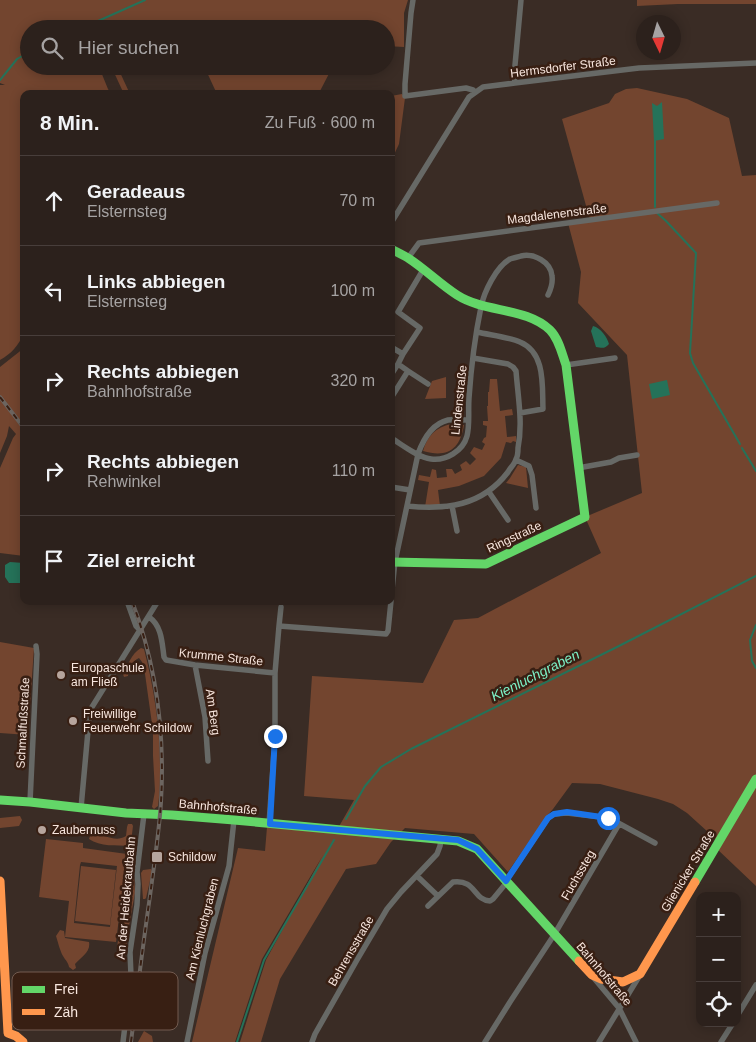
<!DOCTYPE html>
<html lang="de">
<meta charset="utf-8">
<style>
body{margin:0;font-family:Helvetica,sans-serif;background:#382e29;color:#f1f3f6}
.controls{position:absolute;right:15px;bottom:15px;display:grid;overflow:hidden;border-radius:10px;box-shadow:0 2px 12px #0003}
.controls button{width:45px;height:45px;display:grid;place-items:center;padding:0;border:0;border-bottom:1px solid #483e3b;background:#2c211c;color:#f1f3f6;font:25px sans-serif}
.compass{position:absolute;left:636px;top:15px;width:45px;height:45px;border-radius:50%;background:#2c211c;box-shadow:0 2px 12px #0003;rotate:175deg}
.stop{position:absolute;width:15px;height:15px;margin:-11px;border:4px solid #1a73e8;border-radius:50%;background:#fff}
.stop.end{background:#1a73e8;border-color:#fff;box-shadow:0 1px 5px #0008}
.list{margin:0;padding:0;list-style:none}
h2{display:flex;justify-content:space-between;align-items:center;height:65px;margin:0;padding:0 20px;font-size:21px}
h2 small{font-size:16px;font-weight:400;color:#a6a3a3}
.list li{display:grid;grid-template-columns:32px 1fr auto;gap:15px;align-items:center;box-sizing:border-box;height:90px;padding:0 20px;border-top:1px solid #483e3b}
.list b{display:block;font-size:19px;white-space:nowrap}
.list p{margin:0;font-size:16px;white-space:nowrap;color:#a6a3a3}
.list em{font-size:16px;font-style:normal;color:#a6a3a3}
.icon{flex:none;width:28px;height:28px;fill:none;stroke:currentColor;stroke-width:2;stroke-linecap:round;stroke-linejoin:round}
.map{position:relative;flex:none;width:756px;height:1042px;overflow:hidden}
.search{position:absolute;background:#2c211c;box-shadow:0 2px 12px #0003;left:20px;top:20px;width:375px;height:55px;display:flex;align-items:center;gap:12px;box-sizing:border-box;padding:0 18px;border-radius:28px;color:#a6a3a3;font-size:19px}
.panel{position:absolute;background:#2c211c;box-shadow:0 2px 12px #0003;left:20px;top:90px;width:375px;height:515px;border-radius:10px}
.map>svg:first-child{display:block}
.green{fill:#73452f;fill-rule:evenodd}
.water{fill:#257259}
.lines{fill:none;stroke-linecap:round;stroke-linejoin:round}
.stream{stroke:#257259;stroke-width:2}
.street{stroke:#676966;stroke-width:5.5}
.fast{stroke:#63d668;stroke-width:9}
.slow{stroke:#ff974d;stroke-width:9}
.rail-casing{stroke:#6c6560;stroke-width:4}
.rail{stroke:#381f13;stroke-width:2;stroke-dasharray:5.5;stroke-linecap:butt}
.route{stroke:#1a73e8;stroke-width:6}
.poi-dot{fill:#b6a59d;stroke:#381f13;stroke-width:2}
.labels{text-anchor:middle;stroke-width:5;stroke-linejoin:round;paint-order:stroke}
.street-label{font-size:12px;fill:#f8e6de;stroke:#381f13}
.poi-label{font-size:12px;fill:#f8e6de;stroke:#381f13;text-anchor:start}
.water-label{font-size:14px;font-style:italic;fill:#7cf0c6;stroke:#381f13}
.key{fill:#381f13;stroke:#725b50;stroke-width:1}
.key-label{font-size:14px;fill:#f8e6de}
</style>
<div class="map">
<svg width="756" height="1042" viewBox="0 0 756 1042">
<rect width="100%" height="100%" fill="#3a2c25"/>
<path class="green" d="M0 0H408L404 13V47L386 46V29H174L145 22 136 29H29V66H99V67L108 89 111 94H24V334C17 347 12 353 0 360V85H5L0 83Z
M637 0H756V4H678L637 6Z
M111 66H117L130 94H124Z
M204 66H333L320 91 323 94H217Z
M637 88 687 99 729 118 742 176 756 175V886L716 848 719 842 687 813 673 804 658 799 600 784 572 783 553 809 546 817 508 872 474 834 405 828 391 842 376 864 346 869 280 979 261 1042H240L266 960 323 855 262 959 235 1042H192L238 848 265 851 267 827 337 830 354 800 304 796 312 676 423 683 454 620 478 618 601 553 585 517 642 493 627 355 578 303 581 272 568 223 590 220 562 119 609 103 615 94 626 89Z
M402 94 405 98 399 144 391 161V96Z
M24 348V556L0 553V468L13 438 16 434 9 426 7 436 0 453V367Z
M446 377V398L425 399 432 381Z
M490 379H497L500 411 512 409 513 415 505 416 507 437 516 436V442L513 441 511 443 506 442 501 458 484 476 459 486 438 490 440 506 425 507 429 482 418 480 419 475 430 477 432 469 436 470 437 478 447 477 446 469H452L455 474 462 470 460 465 466 461 470 465 476 459 470 453 474 447 482 450 485 444 482 442 484 438 486 437 487 426 483 425V421H488L487 406H488V392H489Z
M451 424 464 425C460 450 447 458 423 451 427 436 436 427 451 424Z
M518 465 526 467 528 488 506 483 510 478Z
M0 642 34 648 28 735 0 733Z
M141 648 144 649C154 688 160 727 160 767 160 780 160 793 158 806L154 809 152 807 155 791 153 756V731L145 674 142 662 139 658C131 662 129 668 128 676L124 677 123 674C128 665 131 654 141 648Z
M20 816 22 820 19 826 0 828V818Z
M128 824H132L133 826 131 842 129 846C117 845 100 847 89 839L90 836C94 836 99 835 104 836 112 838 118 841 126 836L127 827Z
M46 839 83 843V848L127 854 116 942 65 937 69 901 39 897ZM81 862 117 866 110 927 74 923 80 865Z
M81 866 116 870 110 925 75 921Z
M129 868 132 871 134 875 135 893 128 931 126 952 124 955 118 954 117 949 125 876 127 870Z
M151 869 152 872 146 898 145 899H143L141 873 143 870Z
M60 930 64 931 65 938 89 942C91 952 81 957 75 964L76 968 73 970 69 967C68 962 66 961 63 956 60 951 58 942 56 936Z
M144 1031 152 1036 153 1042H138Z"/>
<path class="water" d="M662 102 664 139 654 141 652 103 657 106Z
M593 326C601 328 607 337 609 344 605 349 602 348 596 347L591 331Z
M667 380 670 395 652 399 649 384Z
M10 562 24 563V583H9L5 577V565Z"/>
<g class="lines">
<path class="stream" d="M80 29 145 0
M0 80 17 59 29 52
M655 140V207
M657 213 666 221 696 253 690 353 693 363 740 444
M742 448 756 471
M756 625 750 640 752 661 756 668
M346 819 365 786 381 767 411 749 617 647 756 576
M237 1042 264 960 334 840"/>
<path class="street" d="M413 0 411 13 405 84V96L466 88 473 90 475 92
M515 83 514 76 521 0
M391 223 469 97 483 87 515 83 639 68 756 63
M408 258 419 243 717 203
M477 332C490 335 509 337 520 342 546 353 542 386 543 409L520 413
M391 347 403 354
M398 364 403 354 420 328 398 312 423 270
M566 365 615 358
M408 371 428 384
M391 375 398 364 408 371 391 398
M391 438C403 445 417 457 431 459 446 461 463 451 467 436 470 424 468 411 469 398 471 369 475 336 481 307 484 292 496 267 510 259 513 258 518 257 521 256 534 253 551 262 552 276 553 283 551 289 548 295
M516 460 529 466 532 475 536 508
M578 468 611 462 619 458 637 455
M391 487 410 490
M489 492 508 520
M407 506C446 510 482 506 508 472 510 468 515 464 516 459 518 456 518 452 518 448 523 423 518 397 516 371L513 367 508 364 473 358
M452 506 457 531
M391 599 395 562 418 454C423 440 431 424 448 420 454 419 462 420 468 420
M127 601 136 626 140 630
M149 617C162 626 162 643 164 657L166 660 195 665 275 673
M279 626 281 607
M195 665 205 717 208 761
M30 802 37 654 36 646
M81 808 89 720 92 707 97 699 158 601
M269 824 275 737V673L279 626 386 634 388 631 391 601
M417 876 438 896
M506 881 548 818 554 814 567 813 609 818 655 843
M428 906 453 882C476 879 473 900 490 901L493 899 507 882
M593 977 619 1008 636 1042
M737 1016 756 985
M123 1042 131 976 130 952 137 905 138 884 137 872 144 814
M187 1042 205 953 229 866 234 820
M312 1042 315 1034 357 960 387 909 401 892 437 854 440 846 441 839
M485 1042 510 1002 554 935 619 824
M599 1042 640 975
M721 1042 733 1023"/>
<path class="fast" d="M391 249C397 252 403 255 408 258 425 269 440 284 457 295 485 313 526 307 550 330 559 339 562 354 566 365L585 517 486 564 391 562
M0 800 30 802 126 813 172 815 234 820 458 841 477 849 579 961
M695 882 756 779"/>
<path class="slow" d="M0 881 8 1033 16 1036 23 1042
M579 961 592 975 601 979 623 982 640 974 695 882"/>
<defs>
<path id="rail" d="M0 397 24 428
M131 1042C137 993 143 944 150 896 154 865 159 833 161 802 165 734 156 664 132 601"/>
</defs>
<use href="#rail" class="rail-casing"/>
<use href="#rail" class="rail"/>
</g>
<g class="lines">
<path class="route" d="M275 736 270 824 458 840 477 849 506 881 548 818 554 814 567 812 608 818"/>
</g>
<g class="poi-dot">
<circle cx="61" cy="675" r="5"/>
<circle cx="73" cy="721" r="5"/>
<circle cx="42" cy="830" r="5"/>
<rect x="151" y="851" width="12" height="12" rx="2.5"/>
</g>
<g class="labels">
<g class="street-label">
<text transform="translate(563 67) rotate(-7)" y="4">Hermsdorfer Straße</text>
<text transform="translate(557 214) rotate(-7)" y="4">Magdalenenstraße</text>
<text transform="translate(459 400) rotate(-84)" y="4">Lindenstraße</text>
<text transform="translate(514 537) rotate(-25)" y="4">Ringstraße</text>
<text transform="translate(221 657) rotate(6)" y="4">Krumme Straße</text>
<text transform="translate(213 712) rotate(82)" y="4">Am Berg</text>
<text transform="translate(23 723) rotate(-87)" y="4">Schmalfußstraße</text>
<text transform="translate(218 807) rotate(5)" y="4">Bahnhofstraße</text>
<text transform="translate(688 871) rotate(-59)" y="4">Glienicker Straße</text>
<text transform="translate(578 875) rotate(-60)" y="4">Fuchssteg</text>
<text transform="translate(126 898) rotate(-85)" y="4">An der Heidekrautbahn</text>
<text transform="translate(202 929) rotate(-76)" y="4">Am Kienluchgraben</text>
<text transform="translate(351 951) rotate(-60)" y="4">Behrensstraße</text>
<text transform="translate(604 974) rotate(50)" y="4">Bahnhofstraße</text>
</g>
<g class="poi-label">
<text x="71" y="672">Europaschule<tspan x="71" dy="14">am Fließ</tspan></text>
<text x="83" y="718">Freiwillige<tspan x="83" dy="14">Feuerwehr Schildow</tspan></text>
<text x="52" y="834">Zaubernuss</text>
<text x="168" y="861">Schildow</text>
</g>
<g class="water-label">
<text transform="translate(535 675) rotate(-27)" y="5">Kienluchgraben</text>
</g>
</g>
<rect x="12" y="972" width="166" height="58" rx="8" class="key"/>
<rect x="22" y="986" width="23" height="7" fill="#63d668"/>
<rect x="22" y="1009" width="23" height="6" fill="#ff974d"/>
<g class="key-label">
<text x="54" y="994">Frei</text>
<text x="54" y="1017">Zäh</text>
</g>
</svg>
<div class="controls">
<button>+</button>
<button>−</button>
<button><svg class="icon" aria-label="locate" viewBox="0 0 24 24"><circle cx="12" cy="12" r="6"/><path d="M12 2v4M12 18v4M2 12h4M18 12h4"/></svg></button>
</div>
<svg class="compass" viewBox="-18 -18 36 36"><path d="M0-13l5 13h-10z" fill="#e53935"/><path d="M0 13l5-13h-10z" fill="#a6a3a3"/></svg>
<div class="stop" style="left:608px;top:818px"></div>
<div class="stop end" style="left:275px;top:736px"></div>
<div class="search"><svg class="icon" aria-label="search" viewBox="0 0 24 24"><circle cx="10" cy="10" r="6"/><path d="M15 15l6 6"/></svg>Hier suchen</div>
<section class="panel">
<h2>8 Min.<small>Zu Fuß · 600 m</small></h2>
<ul class="list">
<li><svg class="icon" aria-label="ahead" viewBox="0 0 24 24"><path d="M12 20V5M6 11l6-6 6 6"/></svg><div><b>Geradeaus</b><p>Elsternsteg</p></div><em>70 m</em></li>
<li><svg class="icon" aria-label="left" viewBox="0 0 24 24"><path d="M17 20v-9H6M10 6l-5 5 5 5"/></svg><div><b>Links abbiegen</b><p>Elsternsteg</p></div><em>100 m</em></li>
<li><svg class="icon" aria-label="right" viewBox="0 0 24 24"><path d="M7 20v-9h11M14 6l5 5-5 5"/></svg><div><b>Rechts abbiegen</b><p>Bahnhofstraße</p></div><em>320 m</em></li>
<li><svg class="icon" aria-label="right" viewBox="0 0 24 24"><path d="M7 20v-9h11M14 6l5 5-5 5"/></svg><div><b>Rechts abbiegen</b><p>Rehwinkel</p></div><em>110 m</em></li>
<li><svg class="icon" aria-label="arrive" viewBox="0 0 24 24"><path d="M6 21V4h12l-3 4 3 4H6"/></svg><div><b>Ziel erreicht</b></div></li>
</ul>
</section>
</div>
